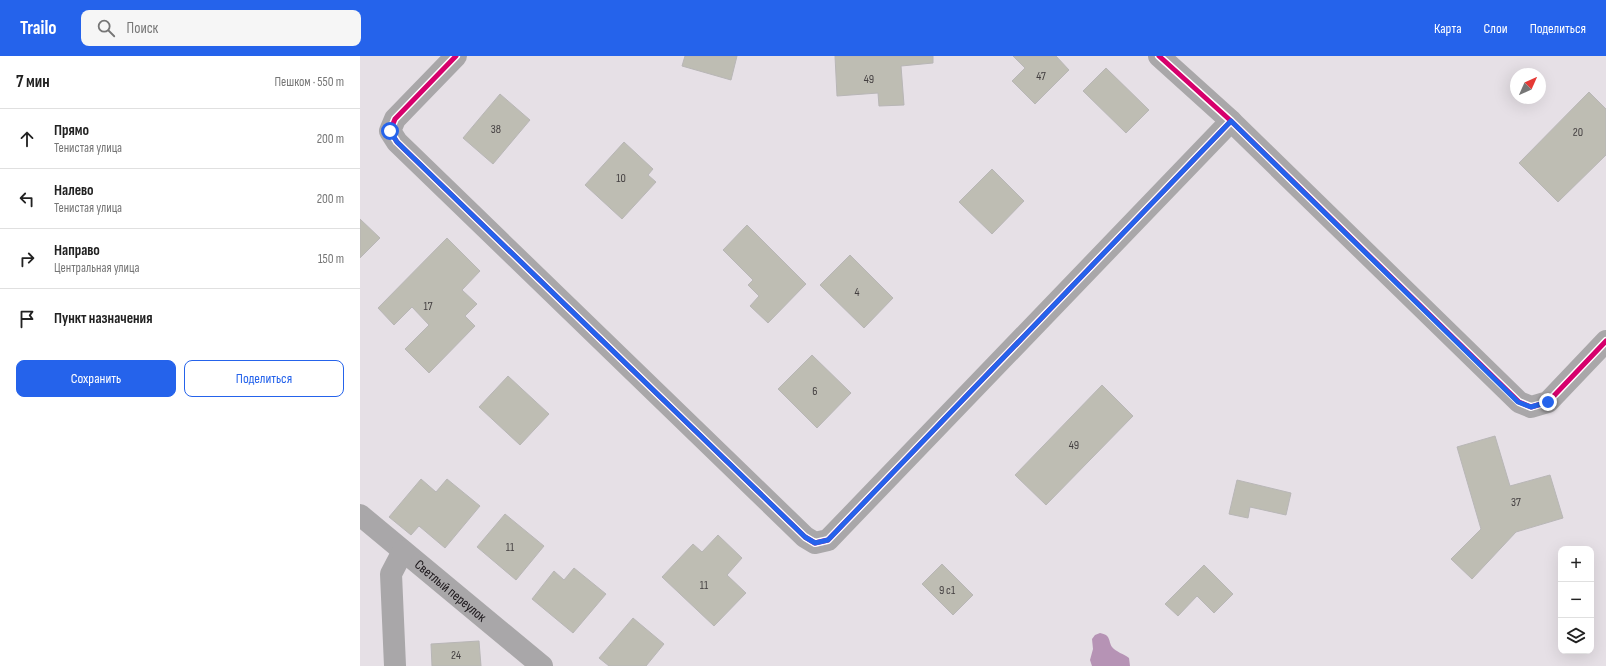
<!DOCTYPE html>
<html lang="ru">
<meta charset="utf-8">
<style>
body{margin:0;font-family:"Sofia Sans Condensed",sans-serif;background:#f6f6f6;color:#222}
.controls{position:absolute;right:12px;bottom:12px;display:grid;overflow:hidden;border-radius:8px;box-shadow:0 4px 16px #0002}
.controls button{width:36px;height:36px;display:grid;place-items:center;padding:0;border:0;border-bottom:1px solid #e0e0e0;background:#fff;color:#222;font:20px sans-serif}
.compass{position:absolute;left:1150px;top:12px;width:36px;height:36px;border-radius:50%;background:#fff;box-shadow:0 4px 16px #0002;rotate:45deg}
.stop{position:absolute;width:12px;height:12px;margin:-9px;border:3px solid #2563eb;border-radius:50%;background:#fff}
.stop.end{background:#2563eb;border-color:#fff;box-shadow:0 1px 4px #0008}
.list{margin:0;padding:0;list-style:none}
h2{display:flex;justify-content:space-between;align-items:center;height:52px;margin:0;padding:0 16px;font-size:17px}
h2 small{font-size:13px;font-weight:400;color:#767676}
.list li{display:grid;grid-template-columns:26px 1fr auto;gap:12px;align-items:center;box-sizing:border-box;height:60px;padding:0 16px;border-top:1px solid #e0e0e0}
.list b{display:block;font-size:15px;white-space:nowrap}
.list p{margin:0;font-size:13px;white-space:nowrap;color:#767676}
.list em{font-size:13px;font-style:normal;color:#767676}
.actions{display:flex;gap:8px;padding:12px 16px}
.actions a{flex:1;padding:9px 0;border:1px solid #2563eb;border-radius:8px;text-align:center;font-size:14px;color:#2563eb}
.actions .main{background:#2563eb;color:#fff}
.icon{flex:none;width:22px;height:22px;fill:none;stroke:currentColor;stroke-width:2;stroke-linecap:round;stroke-linejoin:round}
.map{position:relative;flex:none;width:1246px;height:610px;overflow:hidden}
header{display:flex;align-items:center;gap:24px;box-sizing:border-box;height:56px;padding:0 20px;background:#2563eb;color:#fff}
header strong{font-size:19px}
nav{display:flex;gap:22px;margin-inline-start:auto;font-size:14px}
.search{width:280px;height:36px;background:#f6f6f6;display:flex;align-items:center;gap:10px;box-sizing:border-box;padding:0 14px;border-radius:8px;color:#767676;font-size:15px}
main{display:flex}
aside{flex:1;background:#fff}
.map>svg:first-child{display:block}
.water{fill:#b693b5}
.building{fill:#bebdb3;stroke:#b8b6b6}
.lines{fill:none;stroke-linecap:round;stroke-linejoin:round}
.street{stroke:#a9a7a9;stroke-width:22}
.cycleway-casing{stroke:#fff;stroke-width:8}
.cycleway{stroke:#d6006c;stroke-width:5}
.route{stroke:#2563eb;stroke-width:5}
.labels{text-anchor:middle;stroke-width:3.5;stroke-linejoin:round;paint-order:stroke}
.number-label{font-size:12px;fill:#433f40}
.street-label{font-size:14px;fill:#1a1519;stroke:#fff}
</style>
<header>
<strong>Trailo</strong>
<div class="search"><svg class="icon" aria-label="search" viewBox="0 0 24 24"><circle cx="10" cy="10" r="6"/><path d="M15 15l6 6"/></svg>Поиск</div>
<nav><a>Карта</a><a>Слои</a><a>Поделиться</a></nav>
</header>
<main>
<aside>
<h2>7 мин<small>Пешком · 550 m</small></h2>
<ul class="list">
<li><svg class="icon" aria-label="ahead" viewBox="0 0 24 24"><path d="M12 20V5M6 11l6-6 6 6"/></svg><div><b>Прямо</b><p>Тенистая улица</p></div><em>200 m</em></li>
<li><svg class="icon" aria-label="left" viewBox="0 0 24 24"><path d="M17 20v-9H6M10 6l-5 5 5 5"/></svg><div><b>Налево</b><p>Тенистая улица</p></div><em>200 m</em></li>
<li><svg class="icon" aria-label="right" viewBox="0 0 24 24"><path d="M7 20v-9h11M14 6l5 5-5 5"/></svg><div><b>Направо</b><p>Центральная улица</p></div><em>150 m</em></li>
<li><svg class="icon" aria-label="arrive" viewBox="0 0 24 24"><path d="M6 21V4h12l-3 4 3 4H6"/></svg><div><b>Пункт назначения</b></div></li>
</ul>
<div class="actions"><a class="main">Сохранить</a><a>Поделиться</a></div>
</aside>
<div class="map">
<svg width="1246" height="610" viewBox="0 0 1246 610">
<rect width="100%" height="100%" fill="#e6e0e6"/>
<path class="water" d="M740 577C751 579 748 584 752 591 756 596 764 598 769 602L770 610H732L730 604 733 593 732 583 735 579Z"/>
<path class="building" d="M325 0H377L371 24 322 10Z
M475 0H573V7L541 10 544 49 519 50 518 37 477 40Z
M653 0H696L709 14 675 48 652 25 665 12Z
M746 12 789 54 766 77 723 35Z
M1229 36 1246 53V99L1198 146 1159 107Z
M140 38 170 64 133 108 103 82Z
M264 86 293 113 288 119 296 126 262 163 225 129Z
M632 113 664 145 632 178 599 146Z
M0 163 20 182 0 202Z
M387 169 446 228 408 267 390 250 399 240 388 229 393 224 363 194Z
M87 182 120 215 102 234 117 248 105 260 115 270 69 317 45 293 69 269 52 251 34 269 18 252Z
M490 199 533 242 504 272 460 229Z
M452 299 491 337 457 372 418 333Z
M148 320 189 358 160 389 119 351Z
M742 329 773 360 686 449 655 419Z
M1135 380 1150 430 1190 419 1203 462 1156 476 1112 523 1091 503 1121 473 1097 391Z
M61 423 76 436 87 423 120 450 85 492 59 470 51 479 29 461Z
M877 424 931 437 926 459 890 451 888 462 869 458Z
M145 458 184 490 156 524 117 491Z
M358 479 382 502 367 519 386 537 354 570 302 521 333 488 342 496Z
M582 508 613 539 593 559 562 528Z
M844 509 873 538 854 557 837 540 818 560 805 548Z
M214 512 246 538 213 577 172 543 194 515 204 524Z
M273 562 304 588 286 610H249L239 602Z
M119 585 121 610H72L71 588Z"/>
<g class="lines">
<g class="street">
<path d="M96 0 35 63 30 75 37 86 445 481 455 487 468 484 871 65"/>
<path d="M799 0 871 65 1159 346 1171 351 1188 346 1246 285"/>
<path id="s1" d="M0 459 182 610"/>
<path d="M35 610 31 518 43 495"/>
</g>
<defs>
<path id="cycleway" d="M96 0 35 63 30 75 37 86 445 481 455 487 468 484 871 65
M799 0 871 65 1159 346 1171 351 1188 346 1246 285"/>
</defs>
<use href="#cycleway" class="cycleway-casing"/>
<use href="#cycleway" class="cycleway"/>
</g>
<g class="lines">
<path class="route" d="M30 75 37 86 445 481 455 487 468 484 871 65 1158 346 1171 351 1188 346"/>
</g>
<g class="labels">
<g class="number-label">
<text x="681" y="24">47</text>
<text x="509" y="27">49</text>
<text x="136" y="77">38</text>
<text x="1218" y="80">20</text>
<text x="261" y="126">10</text>
<text x="497" y="240">4</text>
<text x="68" y="254">17</text>
<text x="455" y="339">6</text>
<text x="714" y="393">49</text>
<text x="1156" y="450">37</text>
<text x="150" y="495">11</text>
<text x="344" y="533">11</text>
<text x="587" y="538">9 с1</text>
<text x="96" y="603">24</text>
</g>
<g class="street-label">
<text dy="5" stroke="none"><textPath href="#s1" startOffset="118">Светлый переулок</textPath></text>
</g>
</g>
</svg>
<div class="controls">
<button>+</button>
<button>−</button>
<button><svg class="icon" aria-label="layers" viewBox="0 0 24 24"><path d="M12 4l9 5-9 5-9-5zM3 14l9 5 9-5"/></svg></button>
</div>
<svg class="compass" viewBox="-18 -18 36 36"><path d="M0-13l5 13h-10z" fill="#e53935"/><path d="M0 13l5-13h-10z" fill="#767676"/></svg>
<div class="stop" style="left:30px;top:75px"></div>
<div class="stop end" style="left:1188px;top:346px"></div>
</div>
</main>
